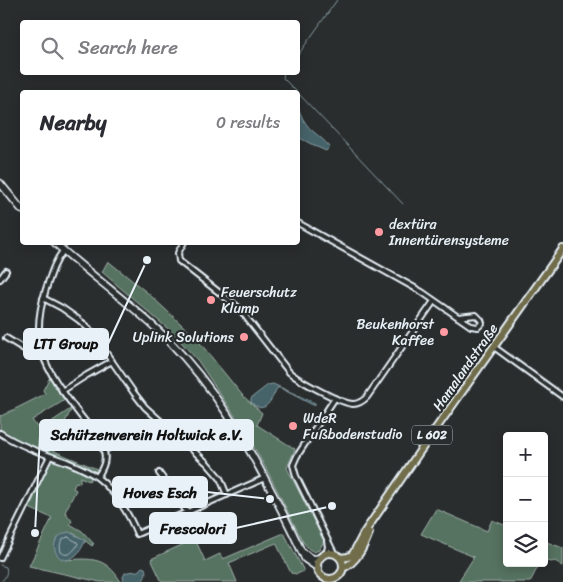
<!DOCTYPE html>
<meta charset="utf-8">
<style>
body{margin:0;font-family:Sriracha,sans-serif;background:#f7f7f7;color:#2b2b33}
.controls{position:absolute;right:15px;bottom:15px;display:grid;overflow:hidden;border-radius:5px;box-shadow:0 2px 12px #0003}
.controls button{width:45px;height:45px;display:grid;place-items:center;padding:0;border:0;border-bottom:1px solid #e1e1e2;background:#fff;color:#2b2b33;font:25px sans-serif}
.list{margin:0;padding:0;list-style:none}
h2{display:flex;justify-content:space-between;align-items:center;height:65px;margin:0;padding:0 20px;font-size:21px}
h2 small{font-size:16px;font-weight:400;color:#7c7c81}
.icon{flex:none;width:28px;height:28px;fill:none;stroke:currentColor;stroke-width:2;stroke-linecap:round;stroke-linejoin:round}
.map{position:relative;flex:none;width:563px;height:582px;overflow:hidden}
.search{position:absolute;background:#fff;box-shadow:0 2px 12px #0003;left:20px;top:20px;width:280px;height:55px;display:flex;align-items:center;gap:12px;box-sizing:border-box;padding:0 18px;border-radius:5px;color:#7c7c81;font-size:19px}
.panel{position:absolute;background:#fff;box-shadow:0 2px 12px #0003;left:20px;top:90px;width:280px;height:155px;border-radius:5px}
.map>svg:first-child{display:block}
.green{fill:#577260;stroke:#a0b2ac}
.water{fill:#47646b;stroke:#879ca3}
.lines{fill:none;stroke-linecap:round;stroke-linejoin:round}
.shore{stroke:#a8b9c0;stroke-width:1}
.stream{stroke:#879ca3;stroke-width:1}
.street-casing{stroke:#e8f1f8;stroke-width:8}
.secondary-casing{stroke:#e8f1f8;stroke-width:9}
.primary-casing{stroke:#e8f1f8;stroke-width:10}
.street{stroke:#2a2d2e;stroke-width:4}
.secondary{stroke:#2a2d2e;stroke-width:5.5}
.primary{stroke:#716d4b;stroke-width:6}
.poi-dot{fill:#ff9aa2;stroke:#2a2d2e;stroke-width:2}
.labels{text-anchor:middle;stroke-width:4.5;stroke-linejoin:round;paint-order:stroke}
.shield{fill:#2a2d2e;stroke:#afb6bb;stroke-width:1}
.shield-label{font-size:12px;font-weight:bold;fill:#e8f1f8}
.poi-label{font-size:14px;fill:#e8f1f8;stroke:#2a2d2e;text-anchor:start}
.street-label{font-size:14px;fill:#e8f1f8;stroke:#2a2d2e}
.leader{fill:none;stroke:#e8f1f8;stroke-width:2}
.callout-dot{fill:#e8f1f8;stroke:#2a2d2e;stroke-width:2}
.callout{fill:#e8f1f8;stroke:#e8f1f8;stroke-width:2}
.callout-label{font-size:15px;text-anchor:middle;font-weight:bold;fill:#111}
</style>
<div class="map">
<svg width="563" height="582" viewBox="0 0 563 582">
<rect width="100%" height="100%" fill="#2a2d2e"/>
<filter id="ink" filterUnits="userSpaceOnUse"><feTurbulence type="fractalNoise" baseFrequency=".02" numOctaves="2"/><feDisplacementMap in="SourceGraphic" scale="10" xChannelSelector="R" yChannelSelector="G"/><feConvolveMatrix kernelMatrix="1 2 1 2 8 2 1 2 1" color-interpolation-filters="sRGB"/></filter>
<g filter="url(#ink)">
<path class="green" d="M108 261 150 295 196 338 243 396 262 413 257 425 295 449 287 468 324 541 319 550 314 552 309 549 303 542 270 476 245 431 198 361 174 334 102 272Z
M50 377 65 400 32 420 39 430 72 408 64 424 54 451 97 469 89 481 80 477V483L76 482 73 488 76 490 65 512 72 521 70 524 82 531 94 544H92L93 545 92 546C86 541 80 538 73 533L65 560C92 558 106 557 121 582H100L29 566 52 518 29 508 51 459 30 451 0 436V415L1 416 45 394 43 390Z
M436 509 487 531 492 520 507 526V563H540L530 582H458L474 557 421 534Z
M284 533 304 571 297 574 291 573 276 543 229 563 237 582H162L151 559 195 539 205 561 220 554 223 559Z
M544 541 563 548V566L555 561 551 562 544 559Z"/>
<path class="water" d="M298 106C301 117 306 126 315 133 321 138 325 141 330 147L326 151 315 146 298 137Z
M273 384 315 403V405H313L280 388H277C274 394 268 411 258 407 255 406 253 404 251 402V398L268 385Z
M69 532 85 540V541C83 546 80 552 76 555 59 572 41 538 69 532Z
M142 567 145 568C147 573 145 578 142 582H124L123 577 125 573 128 572 138 571Z"/>
<g class="lines">
<path class="shore" d="M68 537 77 542 78 544C74 551 68 558 61 552 59 544 60 539 68 537Z"/>
<path class="stream" d="M298 55 337 0
M284 72 283 78 297 92
M298 93 403 204
M0 565 6 567C8 573 5 578 1 582"/>
<defs>
<path id="street" d="M298 223 422 292 471 326 478 327 482 323 481 320 476 315 458 317
M184 242 178 253 179 261 239 308 289 372C298 380 342 404 353 404 359 404 363 401 367 397L434 301
M63 251C54 263 51 274 46 289 28 344 45 368 77 411 85 422 101 439 104 452 107 461 102 470 97 477
M0 279 6 271
M43 298 62 308 79 320 90 330 134 393 145 407 207 463 220 478 227 495
M6 338 24 349 42 354
M494 347 563 397
M62 391 87 375 112 361
M0 433C20 446 44 454 67 462 77 466 89 471 98 478 115 491 129 514 137 534L265 478
M104 450 164 424
M159 473 187 512
M334 553 296 476 293 465 297 456 335 398
M326 554 328 547 327 541
M0 558 50 456"/>
<path id="secondary" d="M0 183 22 210
M54 242C92 277 134 305 169 341 214 387 244 438 273 494 284 515 295 537 305 559L318 568
M304 553C309 558 314 561 321 557"/>
<path id="primary" d="M317 566a13 13 0 1 1 26 0a13 13 0 1 1-26 0Z
M340 558 348 557 353 554 364 533 420 451 563 249
M343 568C357 562 364 546 369 533"/>
</defs>
<use href="#street" class="street-casing"/>
<use href="#secondary" class="secondary-casing"/>
<use href="#primary" class="primary-casing"/>
<use href="#street" class="street"/>
<use href="#secondary" class="secondary"/>
<use href="#primary" class="primary"/>
</g>
</g>
<g class="poi-dot">
<circle cx="379" cy="232" r="5"/>
<circle cx="211" cy="300" r="5"/>
<circle cx="444" cy="332" r="5"/>
<circle cx="244" cy="337" r="5"/>
<circle cx="293" cy="426" r="5"/>
</g>
<g class="labels">
<rect class="shield" x="412" y="425.5" width="40" height="19" rx="4"/>
<g class="shield-label">
<text x="432" y="439">L 602</text>
</g>
<g class="poi-label">
<text x="389" y="229">dextüra<tspan x="389" dy="16">Innentürensysteme</tspan></text>
<text x="221" y="297">Feuerschutz<tspan x="221" dy="16">Klump</tspan></text>
<text x="434" y="329" text-anchor="end">Beukenhorst<tspan x="434" dy="16">Kaffee</tspan></text>
<text x="234" y="342" text-anchor="end">Uplink Solutions</text>
<text x="303" y="423">WdeR<tspan x="303" dy="16">Fußbodenstudio</tspan></text>
</g>
<g class="street-label">
<text transform="translate(465 367) rotate(-55)" y="5">Hamalandstraße</text>
</g>
</g>
<path class="leader" d="M147 260L108 344M35 533L40 435M270 499L207 492M332 506L236 528"/>
<g class="callout-dot">
<circle cx="147" cy="260" r="5"/>
<circle cx="35" cy="533" r="5"/>
<circle cx="270" cy="499" r="5"/>
<circle cx="332" cy="506" r="5"/>
</g>
<g class="callout">
<rect x="24" y="329" width="84" height="30" rx="5"/>
<rect x="40" y="420" width="213" height="30" rx="5"/>
<rect x="113" y="477" width="94" height="30" rx="5"/>
<rect x="150" y="513" width="86" height="30" rx="5"/>
</g>
<g class="callout-label">
<text x="66" y="349">LTT Group</text>
<text x="147" y="440">Schützenverein Holtwick e.V.</text>
<text x="160" y="498">Hoves Esch</text>
<text x="193" y="534">Frescolori</text>
</g>
</svg>
<div class="controls">
<button>+</button>
<button>−</button>
<button><svg class="icon" aria-label="layers" viewBox="0 0 24 24"><path d="M12 4l9 5-9 5-9-5zM3 14l9 5 9-5"/></svg></button>
</div>
<div class="search"><svg class="icon" aria-label="search" viewBox="0 0 24 24"><circle cx="10" cy="10" r="6"/><path d="M15 15l6 6"/></svg>Search here</div>
<section class="panel">
<h2>Nearby<small>0 results</small></h2>
<ul class="list">
</ul>
</section>
</div>
